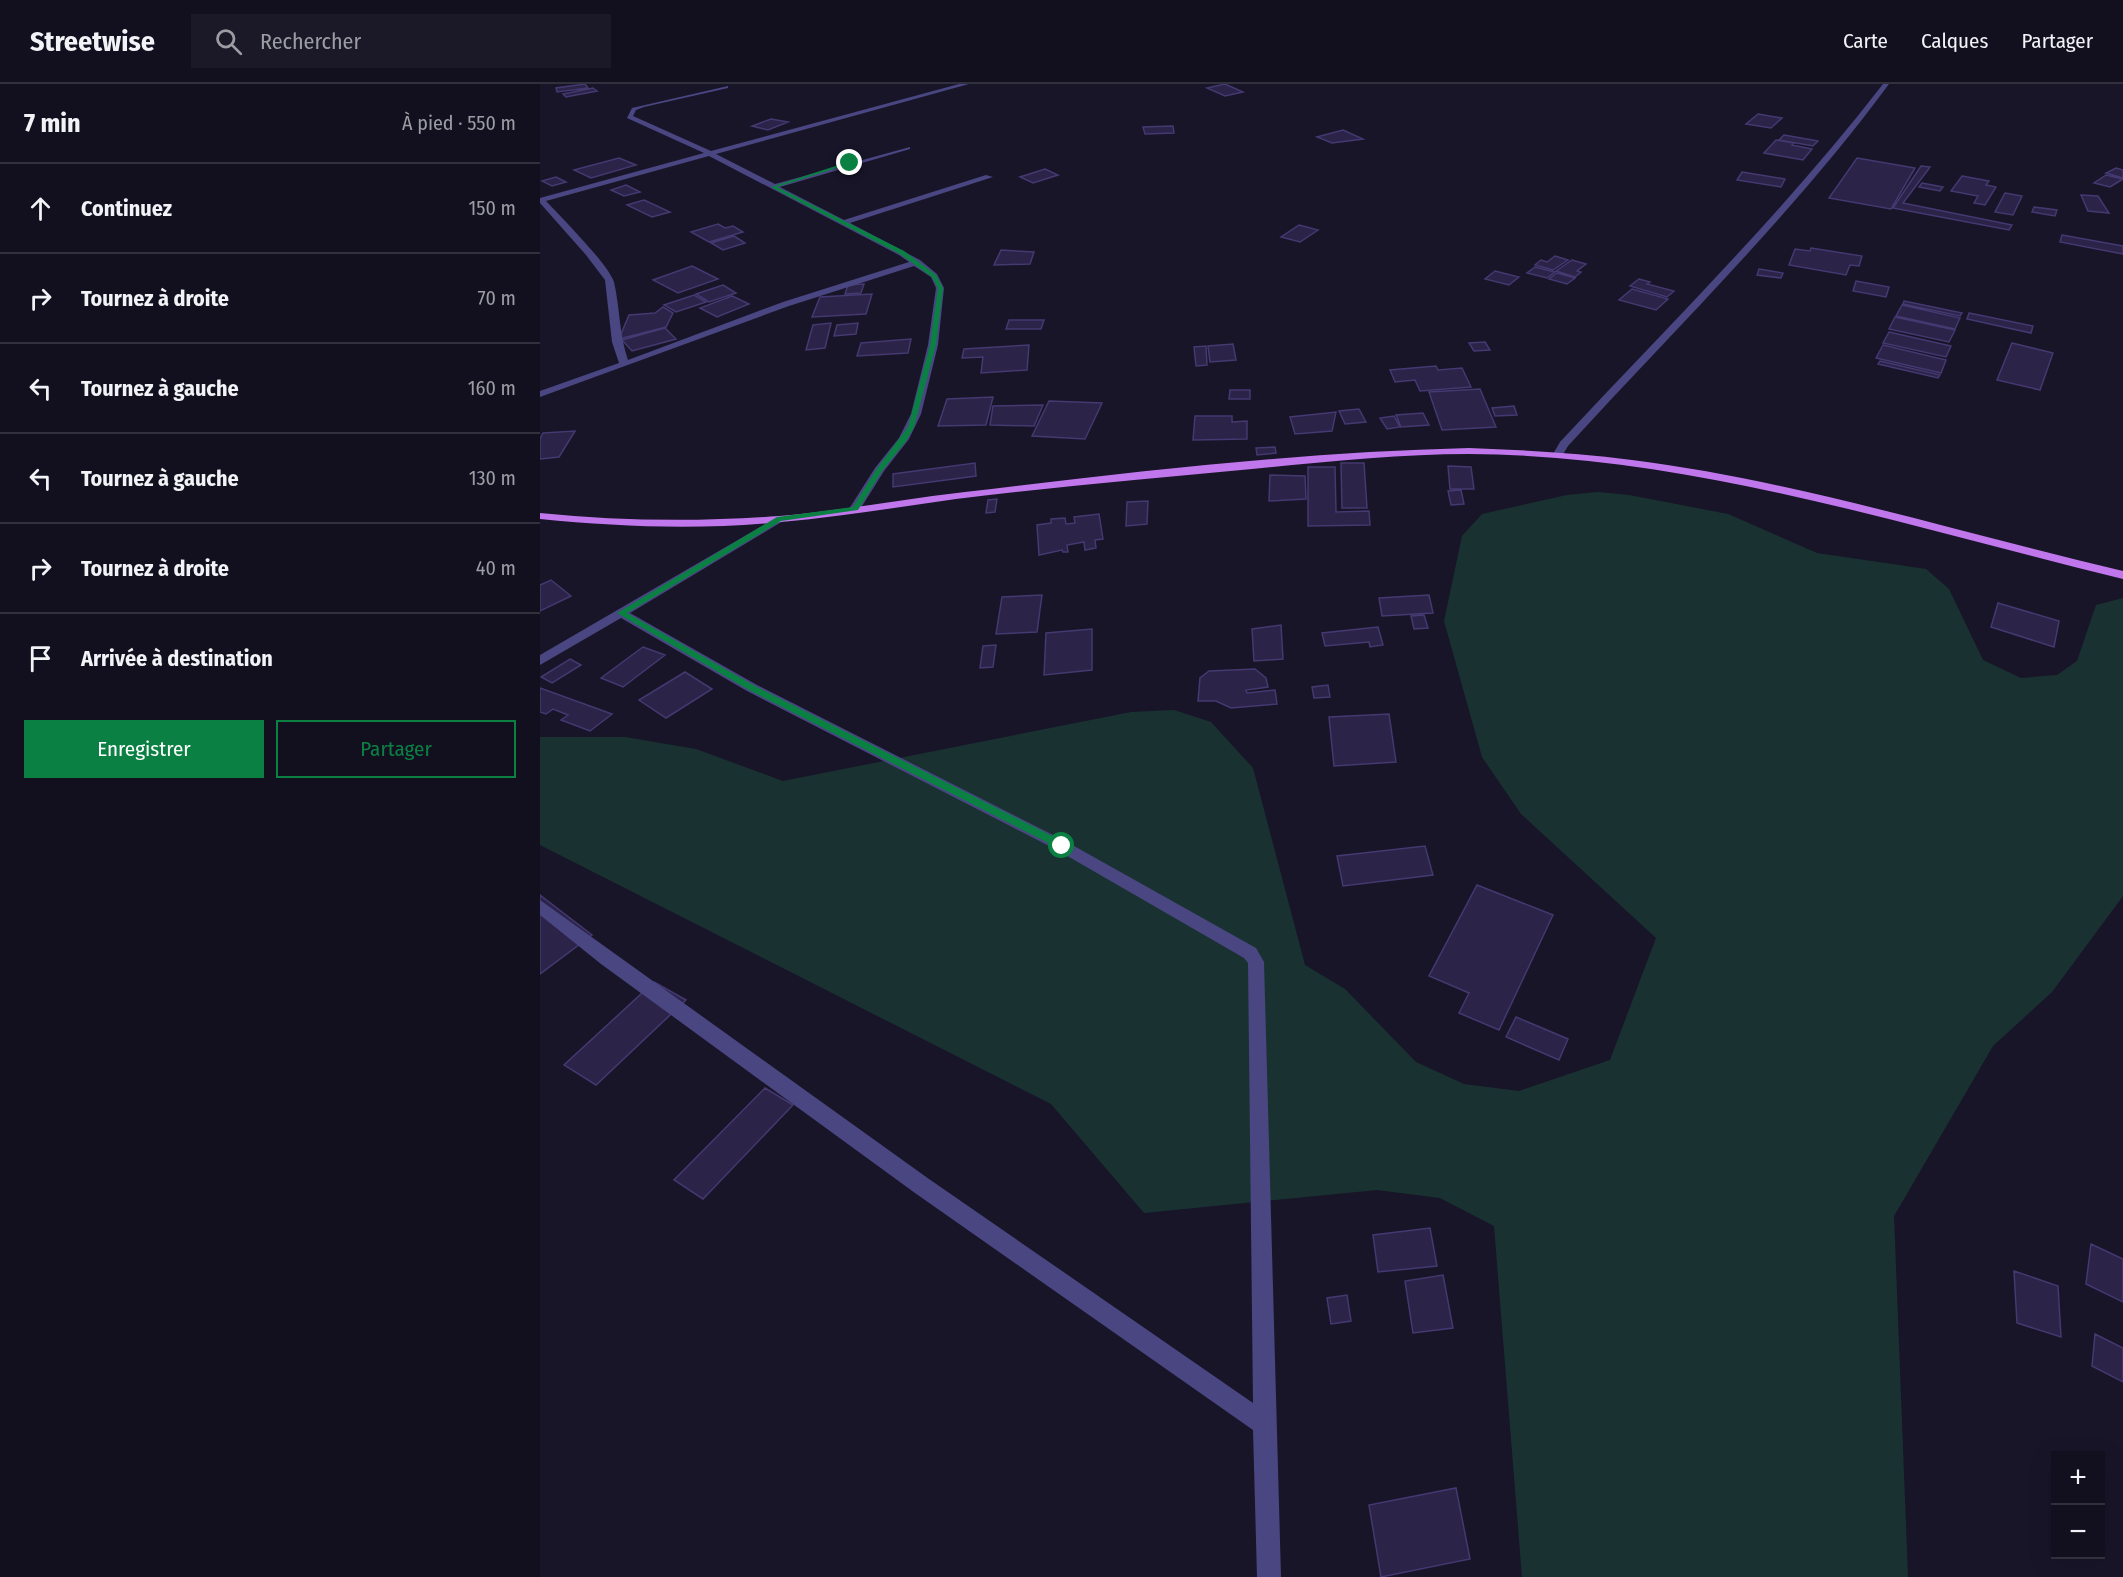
<!DOCTYPE html>
<html lang="fr">
<meta charset="utf-8">
<style>
body{margin:0;font-family:"Fira Sans Condensed",sans-serif;background:#1b1928;color:#f1f3f6}
.controls{position:absolute;right:18px;bottom:18px;display:grid;overflow:hidden;border-radius:0px;box-shadow:0 6px 24px #0002}
.controls button{width:54px;height:54px;display:grid;place-items:center;padding:0;border:0;border-bottom:2px solid #31303d;background:#12101f;color:#f1f3f6;font:30px sans-serif}
.stop{position:absolute;width:18px;height:18px;margin:-14px;border:4px solid #0b8043;border-radius:50%;background:#fff}
.stop.end{background:#0b8043;border-color:#fff;box-shadow:0 2px 6px #0008}
.list{margin:0;padding:0;list-style:none}
h2{display:flex;justify-content:space-between;align-items:center;height:78px;margin:0;padding:0 24px;font-size:26px}
h2 small{font-size:20px;font-weight:400;color:#9c9da4}
.list li{display:grid;grid-template-columns:39px 1fr auto;gap:18px;align-items:center;box-sizing:border-box;height:90px;padding:0 24px;border-top:2px solid #31303d}
.list b{display:block;font-size:22px;white-space:nowrap}
.list em{font-size:20px;font-style:normal;color:#9c9da4}
.actions{display:flex;gap:12px;padding:18px 24px}
.actions a{flex:1;padding:14px 0;border:2px solid #0b8043;border-radius:0px;text-align:center;font-size:21px;color:#0b8043}
.actions .main{background:#0b8043;color:#fff}
.icon{flex:none;width:33px;height:33px;fill:none;stroke:currentColor;stroke-width:2;stroke-linecap:round;stroke-linejoin:round}
.map{position:relative;flex:none;width:1583px;height:1493px;overflow:hidden}
header{display:flex;align-items:center;gap:36px;box-sizing:border-box;height:84px;padding:0 30px;background:#12101f;border-bottom:2px solid #31303d}
header strong{font-size:28px}
nav{display:flex;gap:33px;margin-inline-start:auto;font-size:21px}
.search{width:420px;height:54px;background:#1b1928;display:flex;align-items:center;gap:15px;box-sizing:border-box;padding:0 21px;border-radius:0px;color:#9c9da4;font-size:22px}
main{display:flex}
aside{flex:1;background:#12101f}
.map>svg:first-child{display:block}
.green{fill:#193231}
.building{fill:#2b2348;stroke:#443970;stroke-width:1.5}
.lines{fill:none;stroke-linecap:round;stroke-linejoin:round}
.minor{fill:#494682;fill-rule:evenodd}
.major{fill:#c077ec;fill-rule:evenodd}
.route{fill:#0b8043}
</style>
<header>
<strong>Streetwise</strong>
<div class="search"><svg class="icon" aria-label="search" viewBox="0 0 24 24"><circle cx="10" cy="10" r="6"/><path d="M15 15l6 6"/></svg>Rechercher</div>
<nav><a>Carte</a><a>Calques</a><a>Partager</a></nav>
</header>
<main>
<aside>
<h2>7 min<small>À pied · 550 m</small></h2>
<ul class="list">
<li><svg class="icon" aria-label="ahead" viewBox="0 0 24 24"><path d="M12 20V5M6 11l6-6 6 6"/></svg><div><b>Continuez</b></div><em>150 m</em></li>
<li><svg class="icon" aria-label="right" viewBox="0 0 24 24"><path d="M7 20v-9h11M14 6l5 5-5 5"/></svg><div><b>Tournez à droite</b></div><em>70 m</em></li>
<li><svg class="icon" aria-label="left" viewBox="0 0 24 24"><path d="M17 20v-9H6M10 6l-5 5 5 5"/></svg><div><b>Tournez à gauche</b></div><em>160 m</em></li>
<li><svg class="icon" aria-label="left" viewBox="0 0 24 24"><path d="M17 20v-9H6M10 6l-5 5 5 5"/></svg><div><b>Tournez à gauche</b></div><em>130 m</em></li>
<li><svg class="icon" aria-label="right" viewBox="0 0 24 24"><path d="M7 20v-9h11M14 6l5 5-5 5"/></svg><div><b>Tournez à droite</b></div><em>40 m</em></li>
<li><svg class="icon" aria-label="arrive" viewBox="0 0 24 24"><path d="M6 21V4h12l-3 4 3 4H6"/></svg><div><b>Arrivée à destination</b></div></li>
</ul>
<div class="actions"><a class="main">Enregistrer</a><a>Partager</a></div>
</aside>
<div class="map">
<svg width="1583" height="1493" viewBox="0 0 1583 1493">
<rect width="100%" height="100%" fill="#181529"/>
<path class="green" d="M1058 408 1089 411 1188 430 1277 469 1386 485 1409 505 1443 576 1481 594 1517 591 1537 577 1556 521 1583 514V812L1512 908 1453 962 1354 1132 1368 1493H982L954 1142 900 1114 837 1106 604 1129 511 1020 0 761V653H85L156 665 243 697 591 628 634 626 671 638 713 684 765 881 805 905 876 978 924 1000 979 1007 1070 976 1116 854 981 730 942 673 904 537 922 452 942 430 1027 411Z"/>
<path class="building" d="M45 0 48 4 17 8 16 4Z
M685 0 703 8 685 12 667 4Z
M53 4 57 7 26 13 23 10Z
M1218 30 1242 34 1231 44 1206 40Z
M231 35 248 38 228 46 212 42Z
M633 42 634 49 605 50 603 43Z
M803 46 823 55 792 59 777 53Z
M1244 51 1278 57 1273 62 1239 56Z
M1236 56 1254 59 1252 61 1272 65 1263 76 1224 69Z
M79 74 96 81 51 94 34 86Z
M1317 74 1375 84 1351 125 1289 114Z
M1381 82 1390 83 1363 119 1472 141 1469 146 1353 124Z
M1576 84 1583 86V94L1566 89Z
M505 85 518 91 493 99 480 93Z
M1202 88 1245 95 1241 103 1197 96Z
M1566 91 1583 95 1570 103 1554 99Z
M1422 92 1449 97 1446 101 1456 103 1445 121 1434 119 1438 112 1411 107Z
M16 93 26 98 12 102 2 97Z
M1382 99 1403 103 1400 107 1379 103Z
M86 101 100 108 84 112 71 106Z
M1465 109 1482 112 1473 131 1455 128Z
M1541 111 1558 112 1569 129 1548 127Z
M104 116 130 128 112 133 87 121Z
M1494 123 1517 126 1515 132 1492 128Z
M178 140 185 144 193 142 203 148 169 158 151 148Z
M759 141 778 146 760 158 741 153Z
M1522 151 1583 162V170L1520 158Z
M194 152 205 159 183 166 171 159Z
M1271 164 1322 172 1319 182 1310 181 1306 191 1249 181 1255 165 1270 167Z
M461 166 494 168 490 180 454 181Z
M1015 172 1028 176 1013 186 995 181 1001 176 1007 178Z
M1032 176 1046 180 1037 187 1041 188 1035 193 1016 187Z
M152 182 178 195 138 209 113 196Z
M995 183 1015 188 1007 194 987 189Z
M1219 185 1243 189 1241 194 1217 191Z
M955 187 979 193 969 201 945 195Z
M1017 189 1035 194 1027 200 1009 195Z
M1099 195 1110 198 1107 200 1134 207 1127 213 1090 202Z
M1316 197 1349 203 1346 213 1313 207Z
M324 200 321 209 305 210 308 201Z
M183 201 196 209 169 218 156 210Z
M1092 205 1128 215 1116 226 1079 216Z
M332 210 326 230 272 233 280 213Z
M154 211 166 218 136 228 124 221Z
M192 212 209 220 177 233 160 224Z
M1364 217 1422 229 1420 232 1363 220Z
M1362 221 1420 234 1415 245 1356 232Z
M123 223 133 229 126 243 79 255 89 231 115 229Z
M1429 229 1493 242 1491 249 1427 235Z
M1355 233 1415 246 1409 258 1349 245Z
M469 236H504L501 245H466Z
M291 239 285 264 266 266 273 241Z
M318 239 316 250 294 252 297 241Z
M125 244 136 255 92 267 82 256Z
M1349 248 1411 262 1406 273 1343 259Z
M371 255 368 269 317 272 321 259Z
M945 258 950 266 934 267 929 259Z
M1472 259 1513 269 1500 306 1457 296Z
M693 260 696 276 670 278 668 262Z
M489 261 487 286 441 289 443 273 422 274 424 265Z
M1343 261 1406 276 1401 289 1336 274Z
M666 262 667 281 656 282 654 263Z
M1340 277 1400 291 1398 294 1338 280Z
M896 282 898 286 922 284 931 303 880 307 875 296 855 298 850 286Z
M940 305 956 343 902 346 889 308Z
M690 306H710V315H689Z
M453 313 446 341 398 342 407 315Z
M509 317 562 319 545 355 492 352Z
M503 321 494 342 450 341 453 322Z
M974 322 977 331 955 332 952 324Z
M819 325 826 338 805 340 799 327Z
M796 328 792 347 755 350 750 333Z
M883 329 889 341 861 343 856 331Z
M655 332H692V338L707 337V355L653 356Z
M854 332 860 343 847 345 840 334Z
M35 347 19 373 0 375V355L3 349Z
M735 363 736 369 717 371 716 364Z
M435 379 436 392 353 403V390Z
M801 379H824L827 424H802Z
M908 382 931 383 934 405H910Z
M768 383H795L796 428 829 427 830 441 768 442Z
M730 391 765 392 766 415 729 417Z
M921 406 924 420 911 421 908 407Z
M457 415 455 428 446 429 448 416Z
M608 417 607 440 586 442 587 418Z
M559 430 563 455 555 456 556 464 545 466 544 458 527 461 528 468H523L522 466 499 471 497 441 511 439V435L525 434 526 440 535 439 534 433Z
M11 496 31 512 0 527V501Z
M502 511 497 548 456 550 462 513Z
M889 511 893 529 842 532 839 514Z
M1458 519 1519 537 1514 563 1451 543Z
M884 531 888 544 874 545 871 532Z
M741 541 743 575 714 577 712 545Z
M838 543 843 561 830 563 829 558 785 562 782 549Z
M552 545V586L504 591 506 549Z
M456 561 453 583 440 584 443 562Z
M103 563 125 571 83 603 61 594Z
M30 575 41 581 12 599 1 593Z
M715 585 726 594 728 603 706 606 707 609 735 606 737 620 691 624 676 617H658L660 594 669 587Z
M145 588 172 605 126 634 99 616Z
M788 601 790 613 774 614 772 603Z
M0 604 72 630 50 647 21 636 28 631 13 625 6 630 0 628Z
M849 630 856 678 794 682 789 633Z
M885 762 893 791 803 802 797 772Z
M937 801 1013 831 959 946 919 929 929 909 889 892Z
M0 811 52 851 0 890Z
M114 898 146 916 56 1001 24 981Z
M976 933 1028 955 1019 976 966 953Z
M225 1004 253 1021 163 1115 134 1096Z
M890 1144 897 1182 838 1188 833 1151Z
M1551 1160 1583 1175V1218L1546 1200Z
M1474 1187 1518 1202 1521 1253 1477 1239Z
M903 1191 913 1244 873 1249 865 1197Z
M807 1211 811 1237 791 1240 787 1214Z
M1555 1250 1583 1264V1298L1552 1282Z
M916 1404 930 1475 841 1493 829 1421Z"/>
<g class="lines">
<path class="minor" d="M419 0H429L176 70 235 100 370 63V65L240 103 304 136 446 91 453 93 310 139 380 176 397 190 404 204 398 261 381 330 369 355 344 387 319 427H311L309 425 335 384 359 354 371 330 388 261 396 204 391 193 374 182 249 222 0 313V307L79 279 72 258 65 196 46 171 0 119V114L164 69 87 34 92 24 188 2V4L104 23 96 26 93 32 171 67ZM169 72 359 171 369 178 243 218 88 276C79 250 80 224 74 198 69 181 20 132 6 117Z
M1343 0H1349C1253 130 1137 243 1028 362L1022 372H1014L1013 370 1020 358C1130 240 1244 128 1343 0Z
M239 432 245 435 243 437 90 529 217 601 527 758 716 864 724 878 741 1493H717L713 1346 375 1109 61 880 0 831V816L389 1095 713 1319 708 879 704 874 517 766 207 607 81 534 0 581V571Z"/>
<path class="major" d="M929 364C984 366 1038 369 1092 376 1258 397 1420 449 1583 487V495C1368 443 1152 371 929 370 857 370 784 378 712 385 614 394 515 403 416 415 358 423 300 433 241 438 161 446 80 443 0 435V429C80 437 159 438 239 432 301 427 363 415 425 408 592 388 761 368 929 364Z"/>
</g>
<path class="route" d="M308 78 312 79 237 103 364 167 396 191 403 204 396 261 374 343 366 357 342 387 318 426 241 437 87 529 215 602 526 759V765L522 766 209 606 77 529 237 433 313 423 336 386 368 343 390 261 398 204 392 193 360 170 231 103Z"/>
</svg>
<div class="controls">
<button>+</button>
<button>−</button>
</div>
<div class="stop" style="left:522px;top:762px"></div>
<div class="stop end" style="left:310px;top:79px"></div>
</div>
</main>
